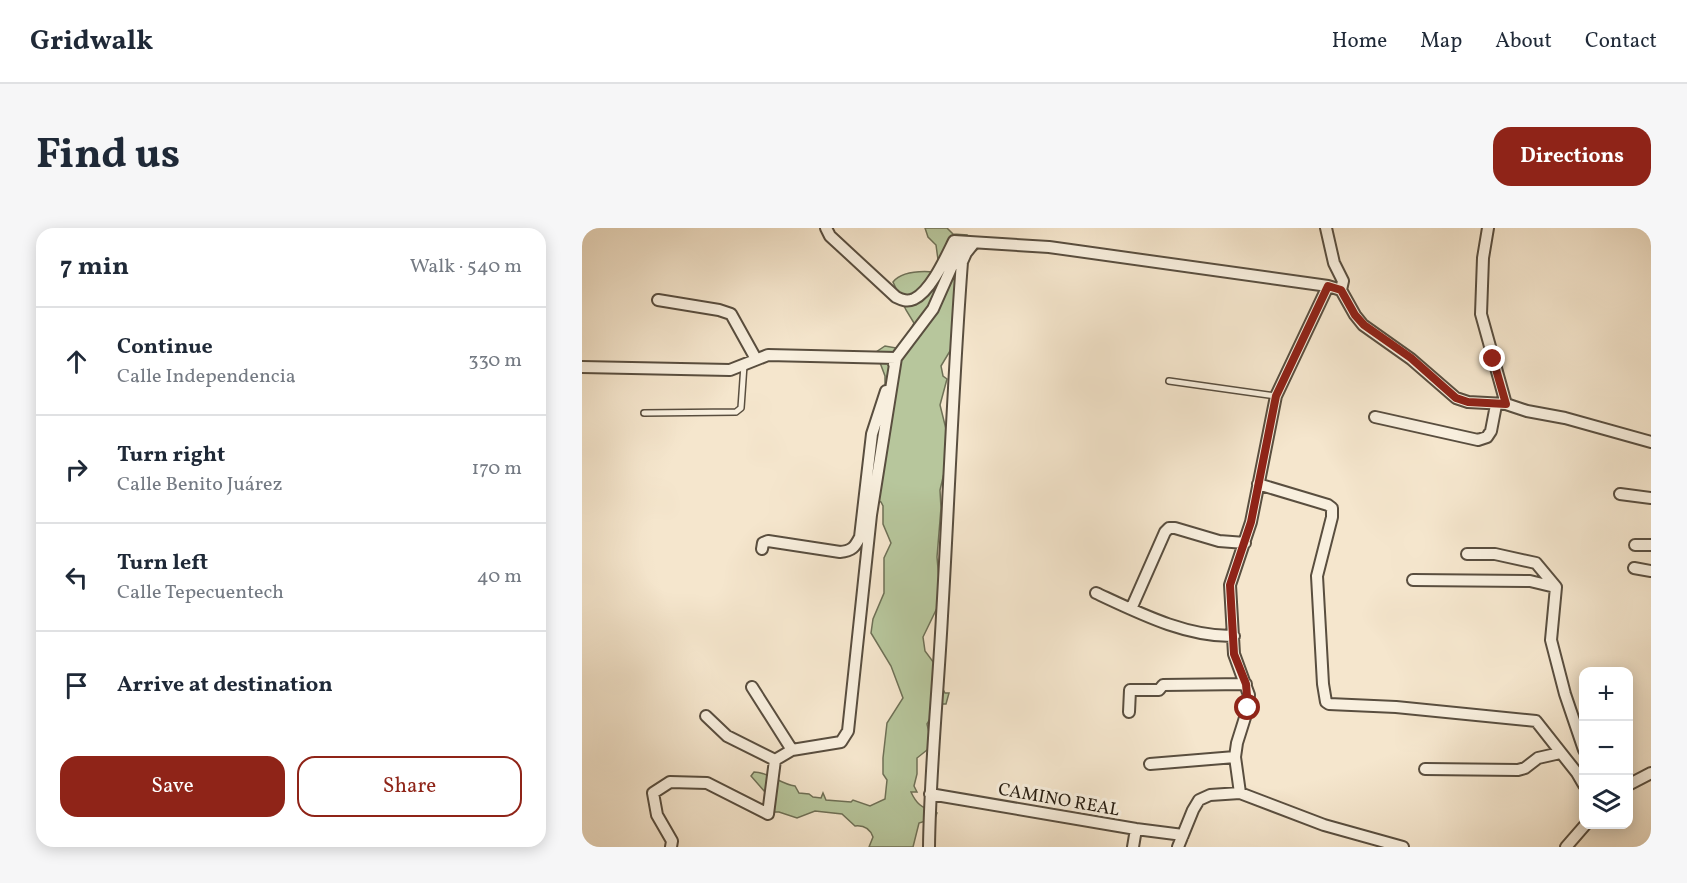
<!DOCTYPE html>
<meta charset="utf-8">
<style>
body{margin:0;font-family:Vollkorn,serif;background:#f6f6f7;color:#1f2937}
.controls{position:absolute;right:18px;bottom:18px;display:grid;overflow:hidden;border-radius:12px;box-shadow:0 3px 15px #0003}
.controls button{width:54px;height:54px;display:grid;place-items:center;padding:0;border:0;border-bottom:2px solid #e0e1e3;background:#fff;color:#1f2937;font:30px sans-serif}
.stop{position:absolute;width:18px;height:18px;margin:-14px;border:4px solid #8f2418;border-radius:50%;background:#fff}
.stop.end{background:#8f2418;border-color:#fff;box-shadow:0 2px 6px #0008}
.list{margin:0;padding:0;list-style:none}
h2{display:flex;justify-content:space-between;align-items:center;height:78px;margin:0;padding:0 24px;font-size:26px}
h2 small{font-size:20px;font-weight:400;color:#747a83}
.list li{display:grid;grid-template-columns:39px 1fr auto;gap:18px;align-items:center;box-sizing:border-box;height:108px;padding:0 24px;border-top:2px solid #e0e1e3}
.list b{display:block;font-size:22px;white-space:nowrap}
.list p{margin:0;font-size:20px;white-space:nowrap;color:#747a83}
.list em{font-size:20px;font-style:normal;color:#747a83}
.actions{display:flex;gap:12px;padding:18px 24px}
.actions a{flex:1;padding:14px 0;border:2px solid #8f2418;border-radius:18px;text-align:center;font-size:21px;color:#8f2418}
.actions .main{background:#8f2418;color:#fff}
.icon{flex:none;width:33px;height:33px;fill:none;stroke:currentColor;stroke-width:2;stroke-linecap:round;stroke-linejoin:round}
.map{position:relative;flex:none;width:1069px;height:619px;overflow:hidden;border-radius:18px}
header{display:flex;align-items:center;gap:36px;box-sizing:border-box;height:84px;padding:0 30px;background:#fff;border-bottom:2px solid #e0e1e3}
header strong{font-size:28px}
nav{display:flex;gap:33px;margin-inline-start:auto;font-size:21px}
.intro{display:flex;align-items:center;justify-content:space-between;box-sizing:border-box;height:144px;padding:0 36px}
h1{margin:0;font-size:42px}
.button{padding:15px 27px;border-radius:18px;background:#8f2418;color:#fff;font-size:21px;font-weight:700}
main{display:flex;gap:36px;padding:0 36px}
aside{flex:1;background:#fff;border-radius:18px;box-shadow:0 3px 15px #0003}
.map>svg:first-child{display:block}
.green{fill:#b7c69c;stroke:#6e7056;stroke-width:1.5}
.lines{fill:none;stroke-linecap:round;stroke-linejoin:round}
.service-casing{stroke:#594e3f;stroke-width:8}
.minor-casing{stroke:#594e3f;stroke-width:14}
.service{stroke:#f8efde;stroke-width:5}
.minor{stroke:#f8efde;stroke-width:10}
.route{stroke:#8f2418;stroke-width:8}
.labels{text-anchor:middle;stroke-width:6;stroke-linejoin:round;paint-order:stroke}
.street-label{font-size:18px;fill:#251b10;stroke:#f8efde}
</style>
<header>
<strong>Gridwalk</strong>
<nav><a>Home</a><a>Map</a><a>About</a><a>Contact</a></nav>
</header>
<div class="intro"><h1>Find us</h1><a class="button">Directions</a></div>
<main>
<aside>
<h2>7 min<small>Walk · 540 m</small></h2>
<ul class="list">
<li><svg class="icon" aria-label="ahead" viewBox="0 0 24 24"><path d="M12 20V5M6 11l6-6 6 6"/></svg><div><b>Continue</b><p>Calle Independencia</p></div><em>330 m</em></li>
<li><svg class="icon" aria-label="right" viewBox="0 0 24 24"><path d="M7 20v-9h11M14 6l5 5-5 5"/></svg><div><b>Turn right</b><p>Calle Benito Juárez</p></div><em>170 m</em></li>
<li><svg class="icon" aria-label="left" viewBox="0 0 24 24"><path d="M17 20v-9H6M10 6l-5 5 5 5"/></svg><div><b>Turn left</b><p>Calle Tepecuentech</p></div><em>40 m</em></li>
<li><svg class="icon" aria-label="arrive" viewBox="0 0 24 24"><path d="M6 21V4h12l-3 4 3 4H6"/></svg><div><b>Arrive at destination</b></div></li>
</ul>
<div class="actions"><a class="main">Save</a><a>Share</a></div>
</aside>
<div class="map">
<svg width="1069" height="619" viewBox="0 0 1069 619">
<rect width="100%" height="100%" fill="#f5e6cd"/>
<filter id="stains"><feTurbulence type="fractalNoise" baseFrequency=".00333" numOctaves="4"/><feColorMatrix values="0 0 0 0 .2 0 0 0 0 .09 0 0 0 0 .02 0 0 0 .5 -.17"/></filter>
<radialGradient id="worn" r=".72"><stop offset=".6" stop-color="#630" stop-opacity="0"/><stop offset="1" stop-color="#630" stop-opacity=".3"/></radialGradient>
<path class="green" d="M343 0H365L371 6 385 7 384 13 396 17 397 20 387 28 383 37 374 113 359 138 361 148 365 151 358 177 369 221 367 224 358 262 359 280 355 329 357 352 355 380 341 409 343 423 352 435 356 452 363 465H367L364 476H357L345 496 350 518 335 530V546L332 558 335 564H329C333 573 340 582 351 581L355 585 353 590 337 595 331 619H287L291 609C288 601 282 597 273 598L260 586 233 583 215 590 197 584H190L183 564 169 548 172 544C187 544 198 556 213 558L217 565 227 566 231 569 239 570 241 565 244 572 269 574 271 572 288 578 303 571 305 552 301 546V530L305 495 321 470 309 438 289 405 291 391 302 365V330L309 315 301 296V278L299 274 293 271 283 254 303 170V148L294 124 303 118 314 120 320 118 332 95 324 82 311 54C320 43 339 43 352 44L357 39 354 17 346 9Z"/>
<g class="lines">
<defs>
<path id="service" d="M587 153 694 168
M62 185 154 184 159 180 162 137"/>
<path id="minor" d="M244 0 248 8 314 69C320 72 325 74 332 71 349 63 364 29 372 13L467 19 746 58 759 62
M744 0 752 35 761 53 759 62
M906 0 901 30 899 86 924 176
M759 62 773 87 781 97 829 131 874 170 886 174 924 176 945 183 983 190 1069 214
M76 72 137 82 149 86 174 131
M312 136 314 130 351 81 378 20
M0 139 148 142 186 127 314 130 289 287 266 503 259 514 210 522 193 532 186 586 125 555 88 554 71 565 75 587 90 613 89 619
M793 189 896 212 905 209 909 203 914 177
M676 256 746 277 750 280V289L735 348 741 456 744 474 747 476 814 479 954 493 995 545 1002 557
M1038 266 1069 270
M1053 317H1069
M180 321 181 315 186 313 258 324C270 323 273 319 278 309L290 206 304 163
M885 326H913L954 335 974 359 969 412 983 466 1002 522
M1052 340 1069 343
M831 352 948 353 973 359
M514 365C557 385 604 409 652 408
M549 381 583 304 587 300H593L637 313 663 315
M170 459 210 522
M547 484 548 462H577L581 457 664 456
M124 488 145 508 193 532
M568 536 653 529
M843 541 936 542 943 540 956 530 978 525
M1046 557 1069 545
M658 565 653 529 655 515 666 480 667 467 652 426 648 357 669 294 694 168 746 58
M348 566 554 601 601 607
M347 619C348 542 356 465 360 388 367 270 371 152 380 34L384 25 392 15
M551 619 554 601
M596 619 611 582 617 572 628 567 658 565 742 597 821 619
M984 619 1004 596"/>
</defs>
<use href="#service" class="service-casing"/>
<use href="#minor" class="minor-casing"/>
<use href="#service" class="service"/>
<use href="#minor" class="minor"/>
</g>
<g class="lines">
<path class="route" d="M666 480 664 456 652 426 648 357 669 294 694 168 746 58 759 62 773 87 782 97 829 130 874 170 886 174 924 176 911 131"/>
</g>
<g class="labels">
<g class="street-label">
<text transform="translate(477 571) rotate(10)" y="6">CAMINO REAL</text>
</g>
</g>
<rect width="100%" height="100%" filter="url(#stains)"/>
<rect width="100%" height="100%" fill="url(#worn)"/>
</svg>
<div class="controls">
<button>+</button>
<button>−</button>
<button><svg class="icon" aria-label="layers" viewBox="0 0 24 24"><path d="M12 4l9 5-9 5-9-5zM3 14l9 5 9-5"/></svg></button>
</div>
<div class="stop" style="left:666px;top:480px"></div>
<div class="stop end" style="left:911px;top:131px"></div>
</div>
</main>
